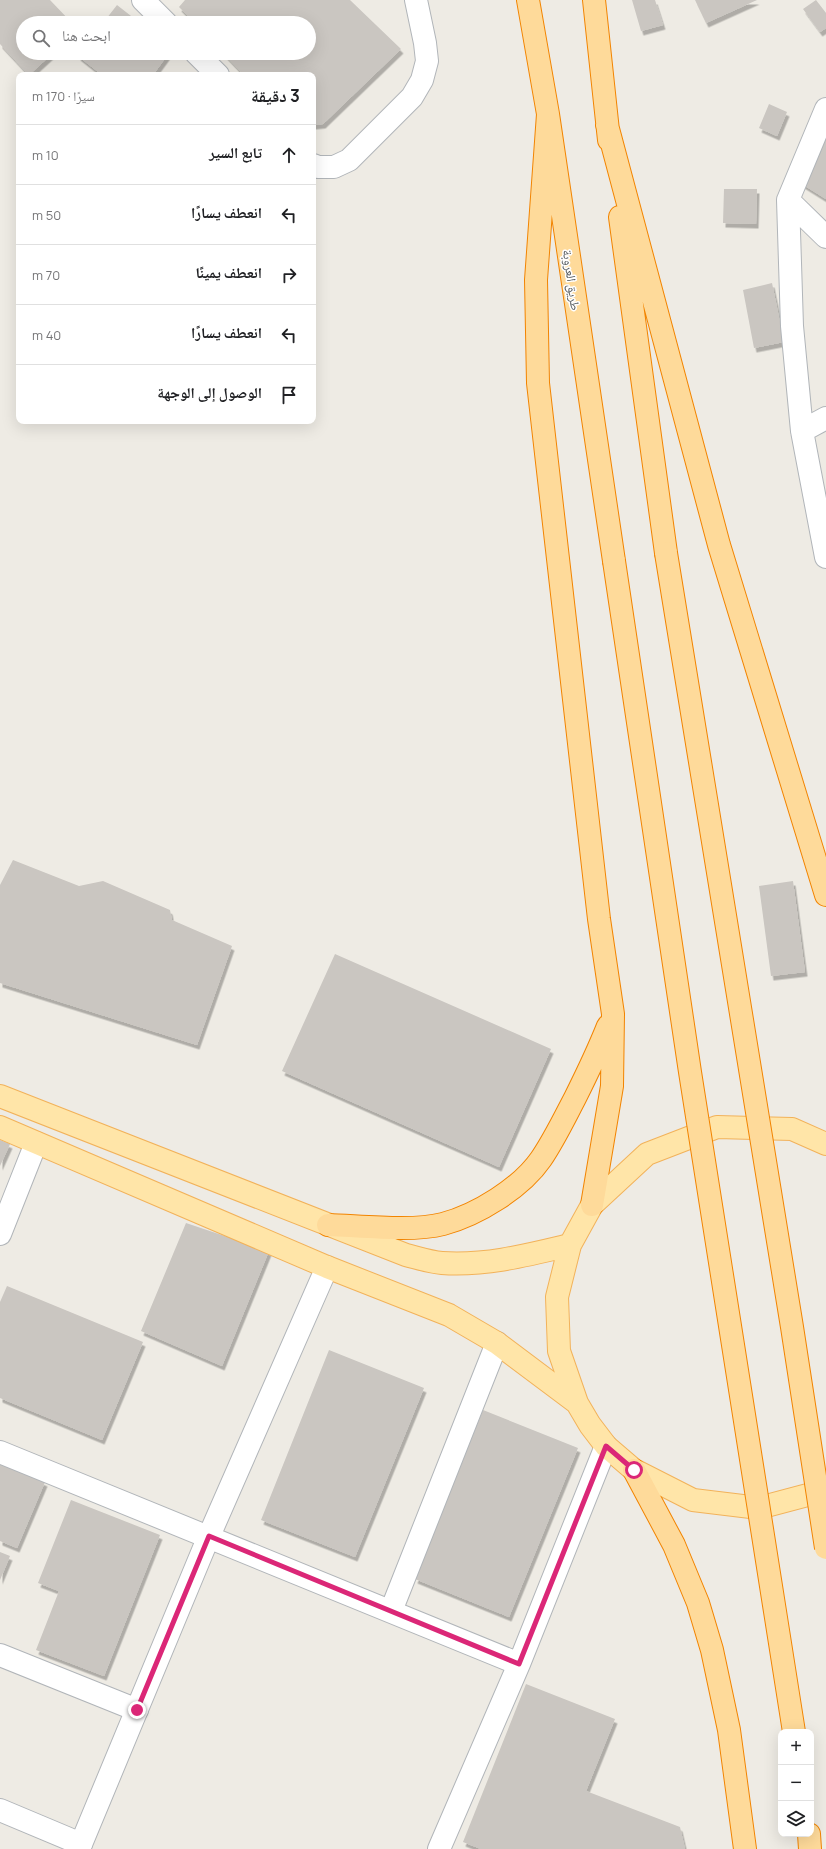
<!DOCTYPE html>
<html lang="ar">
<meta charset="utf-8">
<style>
body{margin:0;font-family:Manrope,"Noto Naskh Arabic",sans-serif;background:#f2f2f2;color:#202124;direction:rtl}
.controls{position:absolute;right:12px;bottom:12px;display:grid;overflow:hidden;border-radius:8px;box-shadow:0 4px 16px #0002}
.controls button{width:36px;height:36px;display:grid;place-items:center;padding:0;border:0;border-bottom:1px solid #e0e0e0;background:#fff;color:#202124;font:20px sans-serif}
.stop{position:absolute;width:12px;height:12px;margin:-9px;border:3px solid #db2777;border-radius:50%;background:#fff}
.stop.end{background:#db2777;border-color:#fff;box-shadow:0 1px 4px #0008}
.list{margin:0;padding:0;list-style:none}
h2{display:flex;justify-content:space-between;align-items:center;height:52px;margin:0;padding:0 16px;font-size:17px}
h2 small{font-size:13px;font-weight:400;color:#757577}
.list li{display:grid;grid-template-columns:26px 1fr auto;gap:12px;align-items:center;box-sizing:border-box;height:60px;padding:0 16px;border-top:1px solid #e0e0e0}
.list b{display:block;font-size:15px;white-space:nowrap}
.list em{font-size:13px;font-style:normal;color:#757577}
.icon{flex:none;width:22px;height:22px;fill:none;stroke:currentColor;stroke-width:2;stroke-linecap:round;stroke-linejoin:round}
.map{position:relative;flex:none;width:826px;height:1849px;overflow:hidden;direction:ltr}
.search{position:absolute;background:#fff;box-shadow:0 4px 16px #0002;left:16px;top:16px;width:300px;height:44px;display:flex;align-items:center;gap:10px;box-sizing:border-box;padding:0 14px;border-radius:22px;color:#757577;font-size:15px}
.panel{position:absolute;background:#fff;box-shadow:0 4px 16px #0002;left:16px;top:72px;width:300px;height:352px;border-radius:8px;direction:rtl}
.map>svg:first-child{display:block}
.building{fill:#cac6c1;filter:url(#shadow)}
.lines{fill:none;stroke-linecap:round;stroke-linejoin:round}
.minor-casing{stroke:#b1b5b9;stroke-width:24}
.tertiary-casing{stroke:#b1b5b9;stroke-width:24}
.primary-casing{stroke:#f2b25a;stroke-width:24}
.trunk-casing{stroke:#f28400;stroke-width:24}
.minor{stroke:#fff;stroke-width:22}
.tertiary{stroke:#fff;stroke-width:22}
.primary{stroke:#ffe5a8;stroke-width:22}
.trunk{stroke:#feda9a;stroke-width:22}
.trunk-bridge-casing{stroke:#f28400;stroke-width:24;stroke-linecap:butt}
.trunk-bridge{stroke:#feda9a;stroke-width:22}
.route{stroke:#db2777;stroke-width:5}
.labels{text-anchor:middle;stroke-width:3;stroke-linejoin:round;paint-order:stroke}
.street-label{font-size:13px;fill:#5c6164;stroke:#fff}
</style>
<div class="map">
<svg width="826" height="1849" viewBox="0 0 826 1849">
<defs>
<filter id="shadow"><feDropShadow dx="2.5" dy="4.5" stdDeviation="0" flood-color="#0004"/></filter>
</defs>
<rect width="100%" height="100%" fill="#eeebe4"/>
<path class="building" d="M0 0H50L72 23H23V53H53L29 75 0 44Z
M185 0H350L401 49 323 124 313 125V75H244L223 53H309V23H195L179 7Z
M632 0H655L663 25 641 31Z
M695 0H757L706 23Z
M816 0 826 13V28L820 32 803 9Z
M117 5 140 23H103Z
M80 53H169L153 75H102L78 56Z
M769 104 787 112 777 136 759 128Z
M826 128V199L802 184Z
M724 189H757L756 224 723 223Z
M772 283 784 342 754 348 743 290Z
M13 860 79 886 103 881 170 910 172 920 232 946 197 1045 0 983V885Z
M793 881 805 972 771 976 759 886Z
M335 954 551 1049 499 1167 282 1071Z
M0 1140 10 1144 0 1166Z
M186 1223 269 1251 222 1366 141 1331Z
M7 1286 143 1342 102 1440 0 1398V1302Z
M329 1350 424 1388 355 1557 261 1520Z
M483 1410 578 1448 509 1617 415 1579Z
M0 1463 45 1482 17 1548 0 1541Z
M71 1500 160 1535 104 1676 36 1650 59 1591 38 1583Z
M0 1552 10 1556 0 1580Z
M526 1684 615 1719 586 1791 680 1827 685 1849H481L463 1842Z"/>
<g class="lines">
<defs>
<path id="minor" d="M143 0 166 23
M196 53 218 75
M826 109 788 200 792 326 802 431 826 557
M313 165 318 167H334L349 160 412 97 422 80 427 61 425 43 416 0
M788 200 826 237
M802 431 826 418
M0 1234 36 1143
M0 1452 519 1664
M391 1611 497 1343
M0 1655 137 1710
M0 1810 81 1844
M439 1849 519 1664 606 1446"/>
<path id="tertiary" d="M79 1849 209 1536 327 1267"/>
<path id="primary" d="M0 1096 406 1255C418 1258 430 1262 442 1263 486 1266 528 1255 570 1245
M0 1127 327 1267 449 1315 497 1343 577 1403
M826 1144 792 1129 717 1127 647 1154 592 1205 570 1245 557 1297 559 1351 577 1403 590 1425 606 1446 634 1470 693 1500 759 1508 826 1490"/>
<path id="trunk" d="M528 0 548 114 614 561
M594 0 609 140
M548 114 536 280 538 383 599 919 613 1014 612 1086 592 1205
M607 125 719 545 826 895
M620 217 666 553
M328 1225C361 1226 413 1232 443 1224 477 1215 521 1188 541 1159 554 1140 564 1119 575 1098 587 1074 598 1051 608 1026
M634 1470 674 1545 698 1603 712 1650 729 1730 745 1849
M809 1834 810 1849"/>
</defs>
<use href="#minor" class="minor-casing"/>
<use href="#tertiary" class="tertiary-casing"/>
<use href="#primary" class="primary-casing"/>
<use href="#trunk" class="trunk-casing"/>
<use href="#minor" class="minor"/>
<use href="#tertiary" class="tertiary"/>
<use href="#primary" class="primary"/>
<use href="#trunk" class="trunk"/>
<defs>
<path id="trunk-bridge" d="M666 553 792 1327 826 1548
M614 561 690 1072 794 1732"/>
</defs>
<use href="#trunk-bridge" class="trunk-bridge-casing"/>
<use href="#trunk-bridge" class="trunk-bridge"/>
</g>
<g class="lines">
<path class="route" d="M137 1710 209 1536 519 1664 606 1446 634 1470"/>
</g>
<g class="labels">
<g class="street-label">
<text transform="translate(572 280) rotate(82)" y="5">طريق العروبة</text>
</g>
</g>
</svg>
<div class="controls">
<button>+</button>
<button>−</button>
<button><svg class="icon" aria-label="layers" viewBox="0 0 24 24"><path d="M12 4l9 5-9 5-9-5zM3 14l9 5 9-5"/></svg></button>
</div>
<div class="stop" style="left:634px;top:1470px"></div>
<div class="stop end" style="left:137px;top:1710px"></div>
<div class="search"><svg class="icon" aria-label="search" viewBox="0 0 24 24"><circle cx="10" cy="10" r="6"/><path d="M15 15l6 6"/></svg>ابحث هنا</div>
<section class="panel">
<h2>3 دقيقة<small>سيرًا · 170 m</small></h2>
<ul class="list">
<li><svg class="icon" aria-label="ahead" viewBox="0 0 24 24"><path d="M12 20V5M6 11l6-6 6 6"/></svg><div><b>تابع السير</b></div><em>10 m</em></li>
<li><svg class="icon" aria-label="left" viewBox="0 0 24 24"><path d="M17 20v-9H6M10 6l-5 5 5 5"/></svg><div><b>انعطف يسارًا</b></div><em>50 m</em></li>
<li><svg class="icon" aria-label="right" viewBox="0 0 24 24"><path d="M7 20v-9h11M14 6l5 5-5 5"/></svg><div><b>انعطف يمينًا</b></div><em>70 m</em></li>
<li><svg class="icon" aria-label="left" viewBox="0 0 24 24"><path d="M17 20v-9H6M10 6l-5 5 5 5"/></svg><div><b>انعطف يسارًا</b></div><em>40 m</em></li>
<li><svg class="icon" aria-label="arrive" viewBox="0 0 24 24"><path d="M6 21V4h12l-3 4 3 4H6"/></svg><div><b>الوصول إلى الوجهة</b></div></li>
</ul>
</section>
</div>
